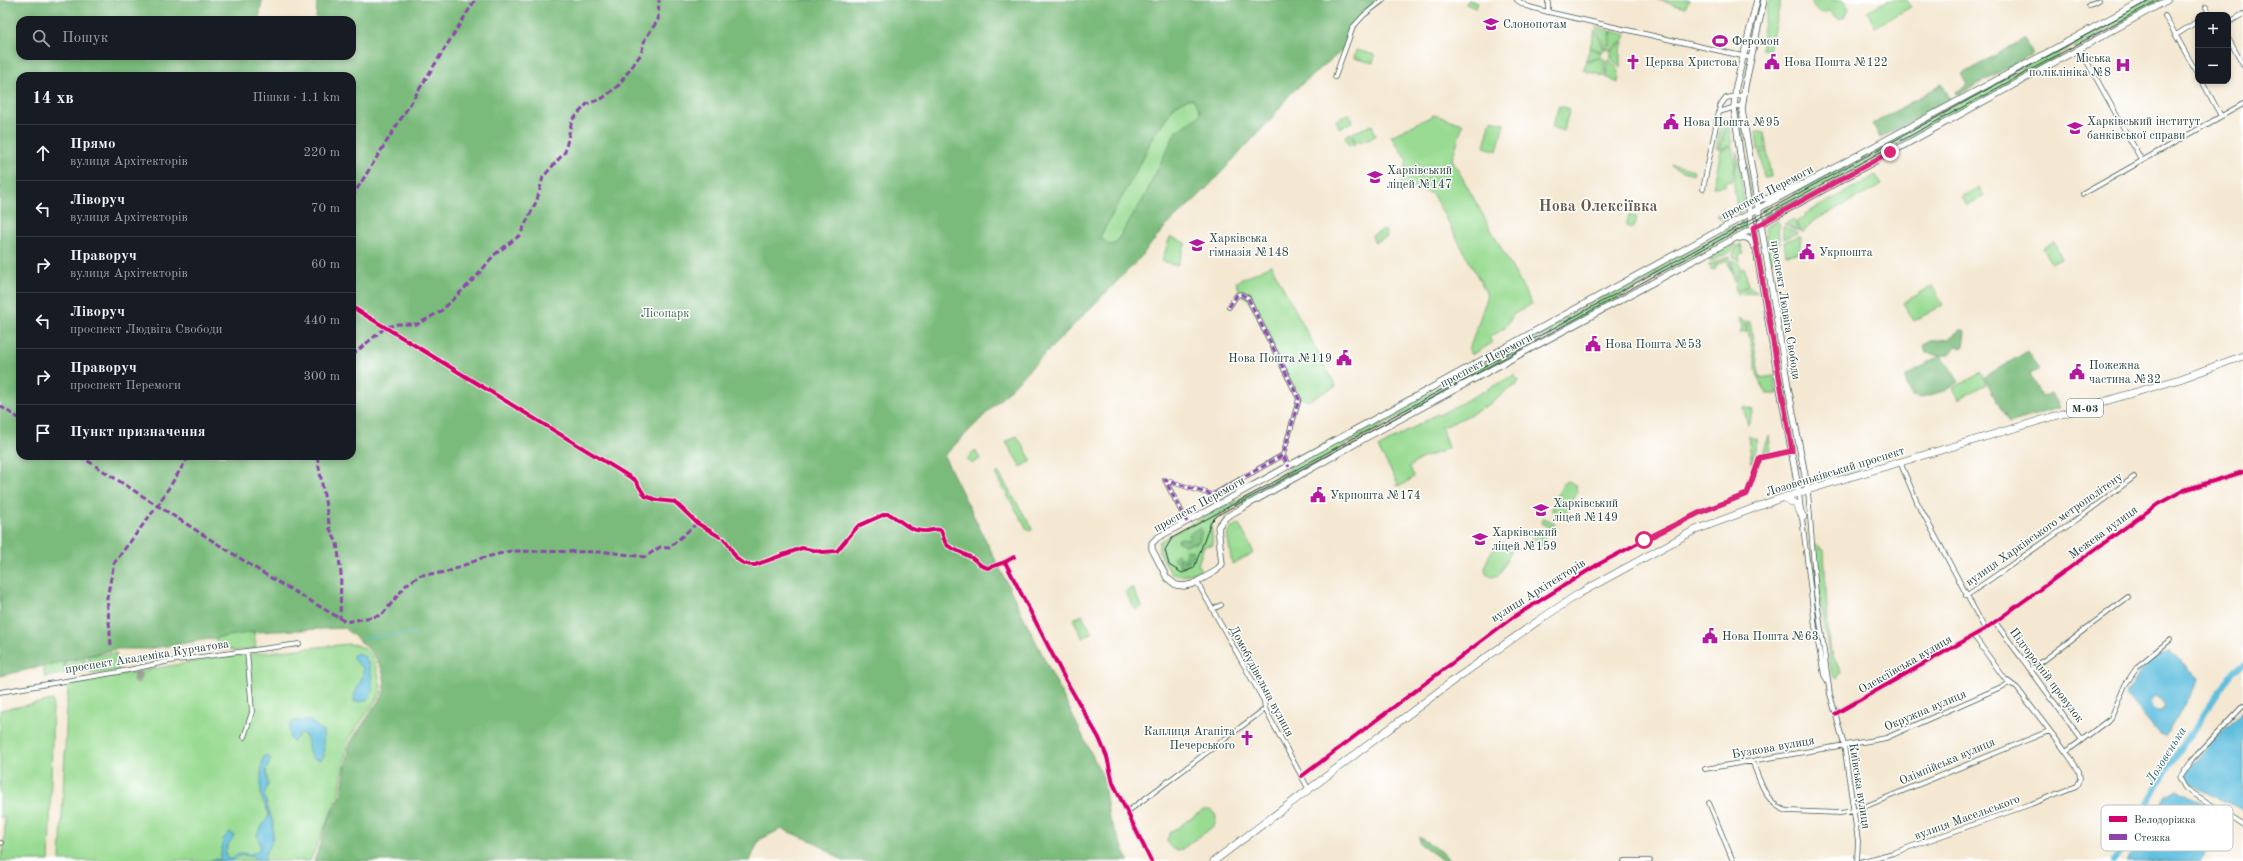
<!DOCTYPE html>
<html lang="uk">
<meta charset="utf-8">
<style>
body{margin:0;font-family:"Old Standard TT",serif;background:#20242c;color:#f1f3f6}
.controls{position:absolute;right:12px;top:12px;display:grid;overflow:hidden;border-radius:8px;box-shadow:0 2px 6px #0003}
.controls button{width:36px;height:36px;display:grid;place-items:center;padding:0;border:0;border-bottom:1px solid #363941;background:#171b24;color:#f1f3f6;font:20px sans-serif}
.stop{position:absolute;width:12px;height:12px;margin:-9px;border:3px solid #db2777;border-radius:50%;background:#fff}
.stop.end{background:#db2777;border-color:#fff;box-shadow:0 1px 4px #0008}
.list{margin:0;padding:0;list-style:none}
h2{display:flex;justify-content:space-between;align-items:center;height:52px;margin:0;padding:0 16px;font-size:17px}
h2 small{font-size:13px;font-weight:400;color:#9ea1a6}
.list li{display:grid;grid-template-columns:26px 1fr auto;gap:12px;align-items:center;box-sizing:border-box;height:56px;padding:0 16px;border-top:1px solid #363941}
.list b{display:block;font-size:15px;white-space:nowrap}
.list p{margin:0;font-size:13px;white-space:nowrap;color:#9ea1a6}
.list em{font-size:13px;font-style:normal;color:#9ea1a6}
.icon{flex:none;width:22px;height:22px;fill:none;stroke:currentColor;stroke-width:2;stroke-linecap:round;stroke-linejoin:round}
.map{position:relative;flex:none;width:2243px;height:861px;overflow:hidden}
.search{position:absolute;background:#171b24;box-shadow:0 2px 6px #0003;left:16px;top:16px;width:340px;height:44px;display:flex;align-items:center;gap:10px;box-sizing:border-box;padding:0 14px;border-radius:12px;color:#9ea1a6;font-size:15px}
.panel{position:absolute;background:#171b24;box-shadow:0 2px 6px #0003;left:16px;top:72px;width:340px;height:388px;border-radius:12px}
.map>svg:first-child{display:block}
.green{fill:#99db92;stroke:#5c8c63}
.forest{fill:#7abb7c;stroke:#4c7c58;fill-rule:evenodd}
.water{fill:#5fbede;stroke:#3f7e89;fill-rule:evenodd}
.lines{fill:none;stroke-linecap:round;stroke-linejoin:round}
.stream{stroke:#5fbede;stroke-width:1}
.river{stroke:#5fbede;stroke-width:6}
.taxiway{stroke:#8a9283;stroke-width:9}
.street-casing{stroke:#3f574c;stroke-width:5.5}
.secondary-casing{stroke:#3f574c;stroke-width:7}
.highway-casing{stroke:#3f574c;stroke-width:8}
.street{stroke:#fff;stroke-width:4}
.secondary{stroke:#fff;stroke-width:5.5}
.highway{stroke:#fff;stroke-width:7}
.tram{stroke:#1f3d34;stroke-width:1}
.quiet{stroke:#8e44ad;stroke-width:3;stroke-dasharray:6 3;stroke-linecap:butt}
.cycleway-casing{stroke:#fff;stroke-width:6}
.cycleway{stroke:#d6006c;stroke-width:4}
.route{stroke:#db2777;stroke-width:5}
.labels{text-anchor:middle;stroke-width:3;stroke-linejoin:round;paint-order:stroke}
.shield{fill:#fff;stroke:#627771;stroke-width:1}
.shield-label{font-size:11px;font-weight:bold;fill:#1f3d34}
.poi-label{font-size:12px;fill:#1f3d34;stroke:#fff;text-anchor:start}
.street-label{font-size:12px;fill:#1f3d34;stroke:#fff}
.park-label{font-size:12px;fill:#3e644c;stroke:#fff}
.water-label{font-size:13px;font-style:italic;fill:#326467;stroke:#fff}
.district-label{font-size:16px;font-weight:bold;fill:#665d4b;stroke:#fff}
.key{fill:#fff;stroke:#bcc5c2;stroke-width:1}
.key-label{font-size:11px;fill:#1f3d34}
</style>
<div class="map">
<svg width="2243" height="861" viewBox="0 0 2243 861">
<rect width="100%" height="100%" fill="#fff"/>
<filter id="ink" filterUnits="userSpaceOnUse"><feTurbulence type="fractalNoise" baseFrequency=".025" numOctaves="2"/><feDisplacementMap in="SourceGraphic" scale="8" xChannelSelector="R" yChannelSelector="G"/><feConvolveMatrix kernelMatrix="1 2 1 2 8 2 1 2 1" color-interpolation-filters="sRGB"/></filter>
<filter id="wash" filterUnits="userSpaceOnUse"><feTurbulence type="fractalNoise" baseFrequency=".012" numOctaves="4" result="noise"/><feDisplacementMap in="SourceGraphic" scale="16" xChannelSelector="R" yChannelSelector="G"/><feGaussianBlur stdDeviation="0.9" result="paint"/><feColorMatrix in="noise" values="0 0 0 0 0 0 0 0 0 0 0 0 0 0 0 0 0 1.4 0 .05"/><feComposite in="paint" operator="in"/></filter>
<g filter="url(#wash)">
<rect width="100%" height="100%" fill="#f4e8d2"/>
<path class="green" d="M1467 0 1478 2 1476 8 1466 4Z
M1658 0H1690L1685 8Z
M1769 0H1781L1769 50 1761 49 1764 34 1762 32Z
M1813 0H1843L1849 8 1845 17 1838 19 1829 11 1822 13 1814 7 1812 3Z
M1889 0H1907L1911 7 1875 27 1867 11Z
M2146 0H2163L2075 48 2072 43 2083 36V35Z
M1596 27 1611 31 1607 49H1605Z
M1595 30 1604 50 1602 52 1590 47Z
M1612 31 1626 35 1624 40 1610 51 1609 50Z
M1623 42 1620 53V68L1611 58V52Z
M2068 43 2071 48 2058 55 2059 57 1776 211 1773 207 1795 195 1794 192Z
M1590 48 1602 53 1601 56 1585 62Z
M1356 50 1375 55 1373 63 1354 58Z
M1601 57 1605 60 1604 76 1583 70 1586 63Z
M1609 59 1619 71 1618 83 1606 77 1607 60Z
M1193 98 1200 110 1199 116 1175 133 1144 198 1115 244 1109 245 1100 237 1142 160 1153 136 1174 107 1182 101Z
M1559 106 1570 109 1563 131 1552 127Z
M1738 111H1740L1752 205Z
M1349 114 1353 122 1339 128 1336 120Z
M1434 115 1463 124 1452 159 1532 304 1514 314 1504 329 1489 337 1492 343 1471 355 1469 350 1487 298 1485 290 1433 195C1427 190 1409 188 1400 186L1407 160 1391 136Z
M1722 117 1728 120 1718 149 1716 148Z
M1491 120 1504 123 1497 151 1484 147Z
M1728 122 1732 145 1720 150Z
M1372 125 1376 136 1356 143 1352 133Z
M1756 131 1764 133 1767 149 1758 150Z
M1350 133 1355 144 1349 146 1345 136Z
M1732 146 1735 166 1732 181 1725 182V186L1713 187 1721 151Z
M1737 151 1745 207 1738 215 1734 186Z
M1767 151 1771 177 1764 178 1760 152Z
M1671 164 1694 170 1693 174 1674 168Z
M1876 175 1882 185 1813 221 1803 233 1802 232 1796 222 1805 217V214Z
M1979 187 1984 196 1966 206 1961 197Z
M1762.5 211a4.5 4.5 0 1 1 9 0a4.5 4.5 0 1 1-9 0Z
M1726 211 1730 217 1723 220 1718 218 1717 215Z
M1629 215 1637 217 1634 228 1626 226Z
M1777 220 1780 225 1778 231 1780 244 1777 245 1778 254 1770 264 1765 228Z
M1793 220 1800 231 1784 224Z
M1738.5 226a4.5 4.5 0 1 1 9 0a4.5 4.5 0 1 1-9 0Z
M1734 226 1737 231 1657 276V268Z
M1783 226 1798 233 1783 239Z
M1385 230 1387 237 1374 242 1372 235Z
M1799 236 1801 237 1799 253 1786 255 1784 242Z
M1170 237 1186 243 1177 266 1162 261Z
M1735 243 1732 251 1710 262 1711 256Z
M2054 243 2062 258 2051 263 2043 248Z
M1741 244 1743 254 1739 255 1740 261 1734 258 1733 254 1737 246Z
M1730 256 1732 275 1727 260 1716 265 1715 270 1710 269 1709 265Z
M1732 260 1739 263 1740 268 1734 283Z
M1271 265 1336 386 1308 401 1298 396 1248 299 1241 294 1236 282Z
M1655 268V277L1543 339 1541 334 1561 322 1560 321Z
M1742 268 1745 269 1748 285 1736 291 1735 286Z
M1749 286 1758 292 1737 295 1736 293Z
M1932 286 1943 305 1914 321 1903 303Z
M1739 319 1744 321 1747 332 1740 333 1742 327Z
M1746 321 1750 322 1760 378 1774 376 1777 394H1767L1758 378Z
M1537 334 1540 338 1518 350 1519 352 1461 381 1459 377 1460 375Z
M1981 373 1986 384 1958 399 1953 388Z
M1514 375 1518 380 1517 385C1502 391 1503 396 1491 403 1477 412 1461 419 1446 426H1441L1448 448C1432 457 1425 453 1410 467L1414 477 1402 485 1397 486 1398 483 1378 448 1437 414 1439 415Z
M1454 379 1456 386 1349 444 1347 440 1362 432 1361 430Z
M1743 407 1753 410 1748 425Z
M1017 436 1032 461 1021 467 1006 442Z
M1748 436 1757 440 1752 463Z
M1769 436 1771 451 1763 453Z
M1343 439 1346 445 1293 476 1289 469Z
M975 450 980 459 971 464 967 459Z
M1855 466 1860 468V471L1845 475 1842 474 1845 469Z
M1288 470 1291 477 1237 507 1234 502Z
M998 472 1031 526 1032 530 1029 531 1027 529 996 476Z
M1568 481 1576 485 1577 493 1567 512 1558 516 1553 513 1552 507 1563 484Z
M1232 501 1234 506 1218 515V517L1211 523 1213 545 1204 546 1198 565 1201 570 1182 576 1171 574 1159 551V542Z
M1544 518 1555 523 1552 529 1541 523Z
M1239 524 1254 553 1232 564 1227 533 1230 529Z
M1536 530 1547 541 1541 547 1530 535Z
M1501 542 1510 546 1511 552 1499 575 1492 577 1486 573C1482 565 1493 546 1501 542Z
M1816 544 1824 550 1829 647 1833 654 1829 655 1817 580 1814 547Z
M1132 588 1142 606 1136 610 1125 592Z
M1082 615 1092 633 1083 638 1073 619Z
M254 632 256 648 234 651 229 648 218 650 215 636Z
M348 644C376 645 377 669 382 692L348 740 339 794 310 861H60L68 684 220 657Z
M116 653 119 671 91 674 88 656Z
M1833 656 1841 672 1837 679 1832 675 1829 657Z
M85 658 87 669 45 677 43 665 63 661 65 668 64 661Z
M53 700 49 861H0L4 848 5 818 0 817V710Z
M1203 810C1214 808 1219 816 1214 826L1182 849C1174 852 1169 848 1167 840L1170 833Z"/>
<path class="forest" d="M0 0H262L259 20H20V56H284L314 60V56H352V20H316L317 0H1381L1361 16 1350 28 1344 49 1291 93 1271 119 1202 193 1165 227 1138 260 944 456 1103 777 1109 818 1129 861H843L815 842 781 829 759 840 750 861H314L328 821 341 795 350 743 384 693C389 664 365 644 344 628L254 632 148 649H117L0 676ZM20 76H352V456H20ZM1187 99H1193L1200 110 1199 116 1175 133 1144 198 1115 244 1109 245 1100 237 1142 160 1153 136 1174 107Z
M2024 39 2032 54 1958 95 1956 92 1968 85 1962 74Z
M1942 84 1951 100 1880 138 1873 124Z
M1960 330H1964L1965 332 1963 347 1959 348 1958 345 1950 354 1942 355 1959 382 1944 391 1918 398 1916 395 1913 397 1906 386V376L1941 355 1926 353 1924 345 1931 341 1948 339Z
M2028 351 2039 370 2030 374 2041 397 2051 393 2059 408 2009 423 1984 377Z
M1199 528 1202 530 1199 542 1185 545 1177 541 1180 538 1189 539 1190 533Z
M1186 550 1193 551V557L1190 559 1187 565 1183 567 1179 564V559L1176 561 1173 558 1177 554 1185 561Z
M1419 837 1441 851 1449 859 1444 861 1420 844Z"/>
<path class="water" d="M2171 652 2199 678 2198 682 2165 737 2159 735 2126 695C2135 678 2150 654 2171 652ZM2156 696 2162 700 2166 707 2160 712 2153 708 2151 701Z
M359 653 366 658C371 672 377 689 367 701L354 702C353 689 365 681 363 668L353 659V655Z
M2243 710V810L2188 783 2185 778 2189 768Z
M293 721H310L323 731 324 756 321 760 314 759C305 749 310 745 306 736L301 733 294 741 290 739 289 728Z
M265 755 271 759 266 770 268 784 264 795 273 822V835L271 845 264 856 266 861C255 861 242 848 233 861H210L215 859 220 860 223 839 230 832 234 835C231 844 220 849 229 860L238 853 251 854 259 851 260 844 257 834 269 816C268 809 262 802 261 795 261 787 260 760 265 755Z
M2177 789C2196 800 2216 807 2222 830L2199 861H2127L2167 795Z"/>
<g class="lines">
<path class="stream" d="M369 637 416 633
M363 638H367"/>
<path class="river" d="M2113 861 2126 844 2169 766 2233 671 2243 665"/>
<path class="taxiway" d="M137 679 138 676"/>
</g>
</g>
<g filter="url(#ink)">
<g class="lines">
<defs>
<path id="street" d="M1517 0 1526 6 1548 12 1751 58
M2089 5 2099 0
M2206 7 2210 15
M1548 12V0
M2165 16 2198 75
M2228 23 2243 14
M2176 35 2198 21
M2228 38 2243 65
M2080 49 2142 161
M1335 77 1353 27 1364 15 1383 0
M2202 81 2221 116
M1719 112 1742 105
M1703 189 1720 106 1726 98 1743 95
M2083 194 2243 104
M1229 307 1237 295 1241 294 1248 298 1299 399 1283 455
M1900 462 1917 502 1985 629
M1808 491 1816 593 1830 694 1844 745 1858 841 1857 861
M1799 493 1815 627 1824 675 1828 682
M1187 522 1165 480 1213 495 1283 455 1289 467
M1014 557 1005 562 1064 677 1099 738 1107 757 1113 783 1151 861
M1197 582 1264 701 1265 709 1309 790
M1966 596 2079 518 2134 477
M1213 609 1221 605
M1995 622 2082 740
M2031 670 2128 597
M0 692 119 672 170 661 299 644
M2243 706 2193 759 2180 778 2185 788 2243 825
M1835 714 1985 629 2158 504 2184 490 2243 472
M244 737 252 712 247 651
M2066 752 2111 718 2125 685 2138 666 2170 640
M1752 761C1760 780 1766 806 1788 811L1840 813 1854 811 2049 731
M1705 769 1886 738 2010 683
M1302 776 1512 618 1597 565 1644 540 1701 512 1747 494 1760 457 1792 451
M1709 803 1733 861
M1127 812 1265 709
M0 843H1
M1624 861H1650
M1863 861 1893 853 2031 804 2076 786 2080 779 2079 771 2066 752 2017 688 2005 679 1974 636"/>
<path id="secondary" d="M1757 0 1736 86 1734 107 1740 154 1775 361 1799 493
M1764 0 1745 86 1742 110 1788 387 1808 491
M2144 0 1723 228 1157 538 1152 543V549L1167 578 1176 585 1184 586 1193 584 1216 571 1222 564 1218 527 1226 517 1369 436 1741 235 2168 0
M1756 193 1761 199 1771 198 1801 184
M1739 238C1747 236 1751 239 1754 246
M1455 375 1461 386"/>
<path id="highway" d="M1784 498 1796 504 1803 517
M1214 861 1454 680 1538 621 1580 593 1693 531 1773 501 1840 480 2180 379 2243 356"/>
</defs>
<use href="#street" class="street-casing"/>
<use href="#secondary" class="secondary-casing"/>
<use href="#highway" class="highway-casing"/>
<use href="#street" class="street"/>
<use href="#secondary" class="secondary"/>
<use href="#highway" class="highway"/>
<path class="tram" d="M2150 0 1172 538 1165 550 1169 565 1182 573 1194 568 1211 522 1218 515 2158 0"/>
<path class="quiet" d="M352 197 475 0
M1229 307 1237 295 1241 294 1248 298 1299 399 1283 455
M352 355 385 328 398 324H418L441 311 477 276 494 255 520 235 537 200 543 177 565 152 572 120 587 104 603 98 618 86 641 54 645 39 658 20 659 0
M0 406 20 419
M80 456 263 573 346 622 382 615 407 584 421 575 447 572 482 558 511 551 607 552 645 557 660 547 669 548 697 523
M317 456 330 529 337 543 341 574 340 619
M1187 522 1165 480 1213 495 1283 455 1289 467
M111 645 107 598 114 563 158 505 189 456"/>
<defs>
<path id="cycleway" d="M352 307 635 480 645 496 657 500 675 502 697 523 720 537
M724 539C736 552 733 565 755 565L802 548 823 552 837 551 858 526 885 514H889C901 520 908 531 923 531 929 532 934 528 941 530L945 542 948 546 972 558 982 566 988 568 1005 562
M1014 557 1005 562 1064 677 1099 738 1107 757 1113 783 1151 861
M1835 714 1985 629 2158 504 2184 490 2243 472
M1302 776 1512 618 1597 565 1644 540 1701 512 1747 494 1760 457 1792 451"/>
</defs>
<use href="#cycleway" class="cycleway-casing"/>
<use href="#cycleway" class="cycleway"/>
</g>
</g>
<g class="lines" filter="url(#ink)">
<path class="route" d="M1644 540 1701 512 1747 494 1760 458 1792 451 1753 228 1890 152"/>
</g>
<defs>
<symbol id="school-bare" viewBox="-9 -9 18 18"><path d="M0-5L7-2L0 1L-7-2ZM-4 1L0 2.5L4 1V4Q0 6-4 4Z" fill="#b5179e" stroke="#fff" stroke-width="2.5" paint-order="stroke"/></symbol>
<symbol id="stadium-bare" viewBox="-9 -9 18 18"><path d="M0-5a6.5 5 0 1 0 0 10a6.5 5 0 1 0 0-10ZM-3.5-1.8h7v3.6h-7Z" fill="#b5179e" stroke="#fff" stroke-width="2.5" paint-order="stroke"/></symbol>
<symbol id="church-bare" viewBox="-9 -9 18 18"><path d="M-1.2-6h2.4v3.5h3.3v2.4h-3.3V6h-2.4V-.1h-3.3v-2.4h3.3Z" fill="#b5179e" stroke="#fff" stroke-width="2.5" paint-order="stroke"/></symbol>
<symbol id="civic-bare" viewBox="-9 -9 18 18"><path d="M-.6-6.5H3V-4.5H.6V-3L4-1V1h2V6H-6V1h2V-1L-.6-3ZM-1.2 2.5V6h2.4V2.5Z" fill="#b5179e" stroke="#fff" stroke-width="2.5" paint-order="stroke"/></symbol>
<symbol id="hospital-bare" viewBox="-9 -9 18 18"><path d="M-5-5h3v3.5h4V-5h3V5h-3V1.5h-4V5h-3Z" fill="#b5179e" stroke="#fff" stroke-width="2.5" paint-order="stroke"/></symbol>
<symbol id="university-bare" viewBox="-9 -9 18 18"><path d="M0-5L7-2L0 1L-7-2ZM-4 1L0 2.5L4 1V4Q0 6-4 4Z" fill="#b5179e" stroke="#fff" stroke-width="2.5" paint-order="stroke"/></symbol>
</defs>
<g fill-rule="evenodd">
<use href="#school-bare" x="1480" y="13" width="22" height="22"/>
<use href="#stadium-bare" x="1709" y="30" width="22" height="22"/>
<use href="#church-bare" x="1622" y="51" width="22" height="22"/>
<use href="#civic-bare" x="1761" y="51" width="22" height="22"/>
<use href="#hospital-bare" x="2112" y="54" width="22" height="22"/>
<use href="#civic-bare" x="1660" y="111" width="22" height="22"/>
<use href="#university-bare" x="2064" y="117" width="22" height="22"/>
<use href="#school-bare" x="1364" y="166" width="22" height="22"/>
<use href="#school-bare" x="1186" y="234" width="22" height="22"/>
<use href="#civic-bare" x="1796" y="241" width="22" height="22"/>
<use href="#civic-bare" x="1582" y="333" width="22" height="22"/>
<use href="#civic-bare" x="1333" y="347" width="22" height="22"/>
<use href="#civic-bare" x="2066" y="361" width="22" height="22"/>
<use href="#civic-bare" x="1307" y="484" width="22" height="22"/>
<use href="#school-bare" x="1530" y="499" width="22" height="22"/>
<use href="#school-bare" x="1469" y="528" width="22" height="22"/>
<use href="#civic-bare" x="1699" y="625" width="22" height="22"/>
<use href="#church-bare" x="1236" y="727" width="22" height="22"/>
</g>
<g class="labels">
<rect class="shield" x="2067" y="399" width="36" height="18" rx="3"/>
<g class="shield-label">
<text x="2085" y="412">М-03</text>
</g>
<g class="poi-label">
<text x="1503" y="28">Слонопотам</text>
<text x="1732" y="45">Феромон</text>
<text x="2111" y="62" text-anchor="end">Міська<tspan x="2111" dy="14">поліклініка №8</tspan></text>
<text x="1645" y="66">Церква Христова</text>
<text x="1784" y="66">Нова Пошта №122</text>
<text x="2087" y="125">Харківський інститут<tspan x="2087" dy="14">банківської справи</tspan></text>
<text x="1683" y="126">Нова Пошта №95</text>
<text x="1387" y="174">Харківський<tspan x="1387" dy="14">ліцей №147</tspan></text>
<text x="1209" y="242">Харківська<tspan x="1209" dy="14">гімназія №148</tspan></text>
<text x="1819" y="256">Укрпошта</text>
<text x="1605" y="348">Нова Пошта №53</text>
<text x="1332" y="362" text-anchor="end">Нова Пошта №119</text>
<text x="2089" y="369">Пожежна<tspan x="2089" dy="14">частина №32</tspan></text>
<text x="1330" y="499">Укрпошта №174</text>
<text x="1553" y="507">Харківський<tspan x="1553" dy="14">ліцей №149</tspan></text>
<text x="1492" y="536">Харківський<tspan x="1492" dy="14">ліцей №159</tspan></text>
<text x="1722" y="640">Нова Пошта №63</text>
<text x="1235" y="735" text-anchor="end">Каплиця Агапіта<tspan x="1235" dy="14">Печерського</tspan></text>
</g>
<g class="street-label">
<text transform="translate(1767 192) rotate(-28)" y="4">проспект Перемоги</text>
<text transform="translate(1786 310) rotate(81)" y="4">проспект Людвіга Свободи</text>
<text transform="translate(1486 360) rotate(-28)" y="4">проспект Перемоги</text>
<text transform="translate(1835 471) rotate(-17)" y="4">Лозовеньківський проспект</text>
<text transform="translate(1199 504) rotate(-29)" y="4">проспект Перемоги</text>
<text transform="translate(2044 529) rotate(-35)" y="4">вулиця Харківського метрополітену</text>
<text transform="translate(2103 532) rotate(-36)" y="4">Межева вулиця</text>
<text transform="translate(1538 590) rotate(-32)" y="4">вулиця Архітекторів</text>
<text transform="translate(147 656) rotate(-9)" y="4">проспект Академіка Курчатова</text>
<text transform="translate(1905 664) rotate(-30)" y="4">Олексіївська вулиця</text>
<text transform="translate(2047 675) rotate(53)" y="4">Підгородній провулок</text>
<text transform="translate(1262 681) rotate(62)" y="4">Домобудівельна вулиця</text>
<text transform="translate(1925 710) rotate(-23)" y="4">Окружна вулиця</text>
<text transform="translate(1773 747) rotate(-10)" y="4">Бузкова вулиця</text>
<text transform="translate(1947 761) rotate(-23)" y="4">Олімпійська вулиця</text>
<text transform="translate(1860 786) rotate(81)" y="4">Київська вулиця</text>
<text transform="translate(1967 817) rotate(-20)" y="4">вулиця Масельського</text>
</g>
<g class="park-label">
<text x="665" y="317">Лісопарк</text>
</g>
<g class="water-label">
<text transform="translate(2165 755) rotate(-58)" y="5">Лозовенька</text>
</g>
<g class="district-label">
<text x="1598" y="211">Нова Олексіївка</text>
</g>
</g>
<rect x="2101" y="805" width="132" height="46" rx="6" class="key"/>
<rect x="2109" y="816" width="18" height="6" fill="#d6006c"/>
<rect x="2109" y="834" width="18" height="6" fill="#8e44ad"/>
<g class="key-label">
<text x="2134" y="823">Велодоріжка</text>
<text x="2134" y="841">Стежка</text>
</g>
</svg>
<div class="controls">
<button>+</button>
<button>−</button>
</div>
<div class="stop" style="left:1644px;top:540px"></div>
<div class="stop end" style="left:1890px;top:152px"></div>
<div class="search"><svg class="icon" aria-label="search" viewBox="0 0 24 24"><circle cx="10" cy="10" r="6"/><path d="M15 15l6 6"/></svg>Пошук</div>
<section class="panel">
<h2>14 хв<small>Пішки · 1.1 km</small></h2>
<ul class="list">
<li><svg class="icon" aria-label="ahead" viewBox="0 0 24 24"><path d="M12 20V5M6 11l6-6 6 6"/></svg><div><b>Прямо</b><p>вулиця Архітекторів</p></div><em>220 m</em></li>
<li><svg class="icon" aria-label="left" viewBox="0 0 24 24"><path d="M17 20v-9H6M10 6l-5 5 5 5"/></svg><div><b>Ліворуч</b><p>вулиця Архітекторів</p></div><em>70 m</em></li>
<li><svg class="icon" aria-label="right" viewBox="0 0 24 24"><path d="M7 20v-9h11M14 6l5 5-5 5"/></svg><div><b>Праворуч</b><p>вулиця Архітекторів</p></div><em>60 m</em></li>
<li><svg class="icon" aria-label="left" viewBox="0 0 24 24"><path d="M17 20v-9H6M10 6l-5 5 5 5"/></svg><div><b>Ліворуч</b><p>проспект Людвіга Свободи</p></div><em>440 m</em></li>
<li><svg class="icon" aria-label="right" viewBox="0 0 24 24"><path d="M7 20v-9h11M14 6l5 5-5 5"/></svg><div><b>Праворуч</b><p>проспект Перемоги</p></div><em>300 m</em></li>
<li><svg class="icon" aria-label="arrive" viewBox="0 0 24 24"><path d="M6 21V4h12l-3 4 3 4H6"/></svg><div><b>Пункт призначення</b></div></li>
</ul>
</section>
</div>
